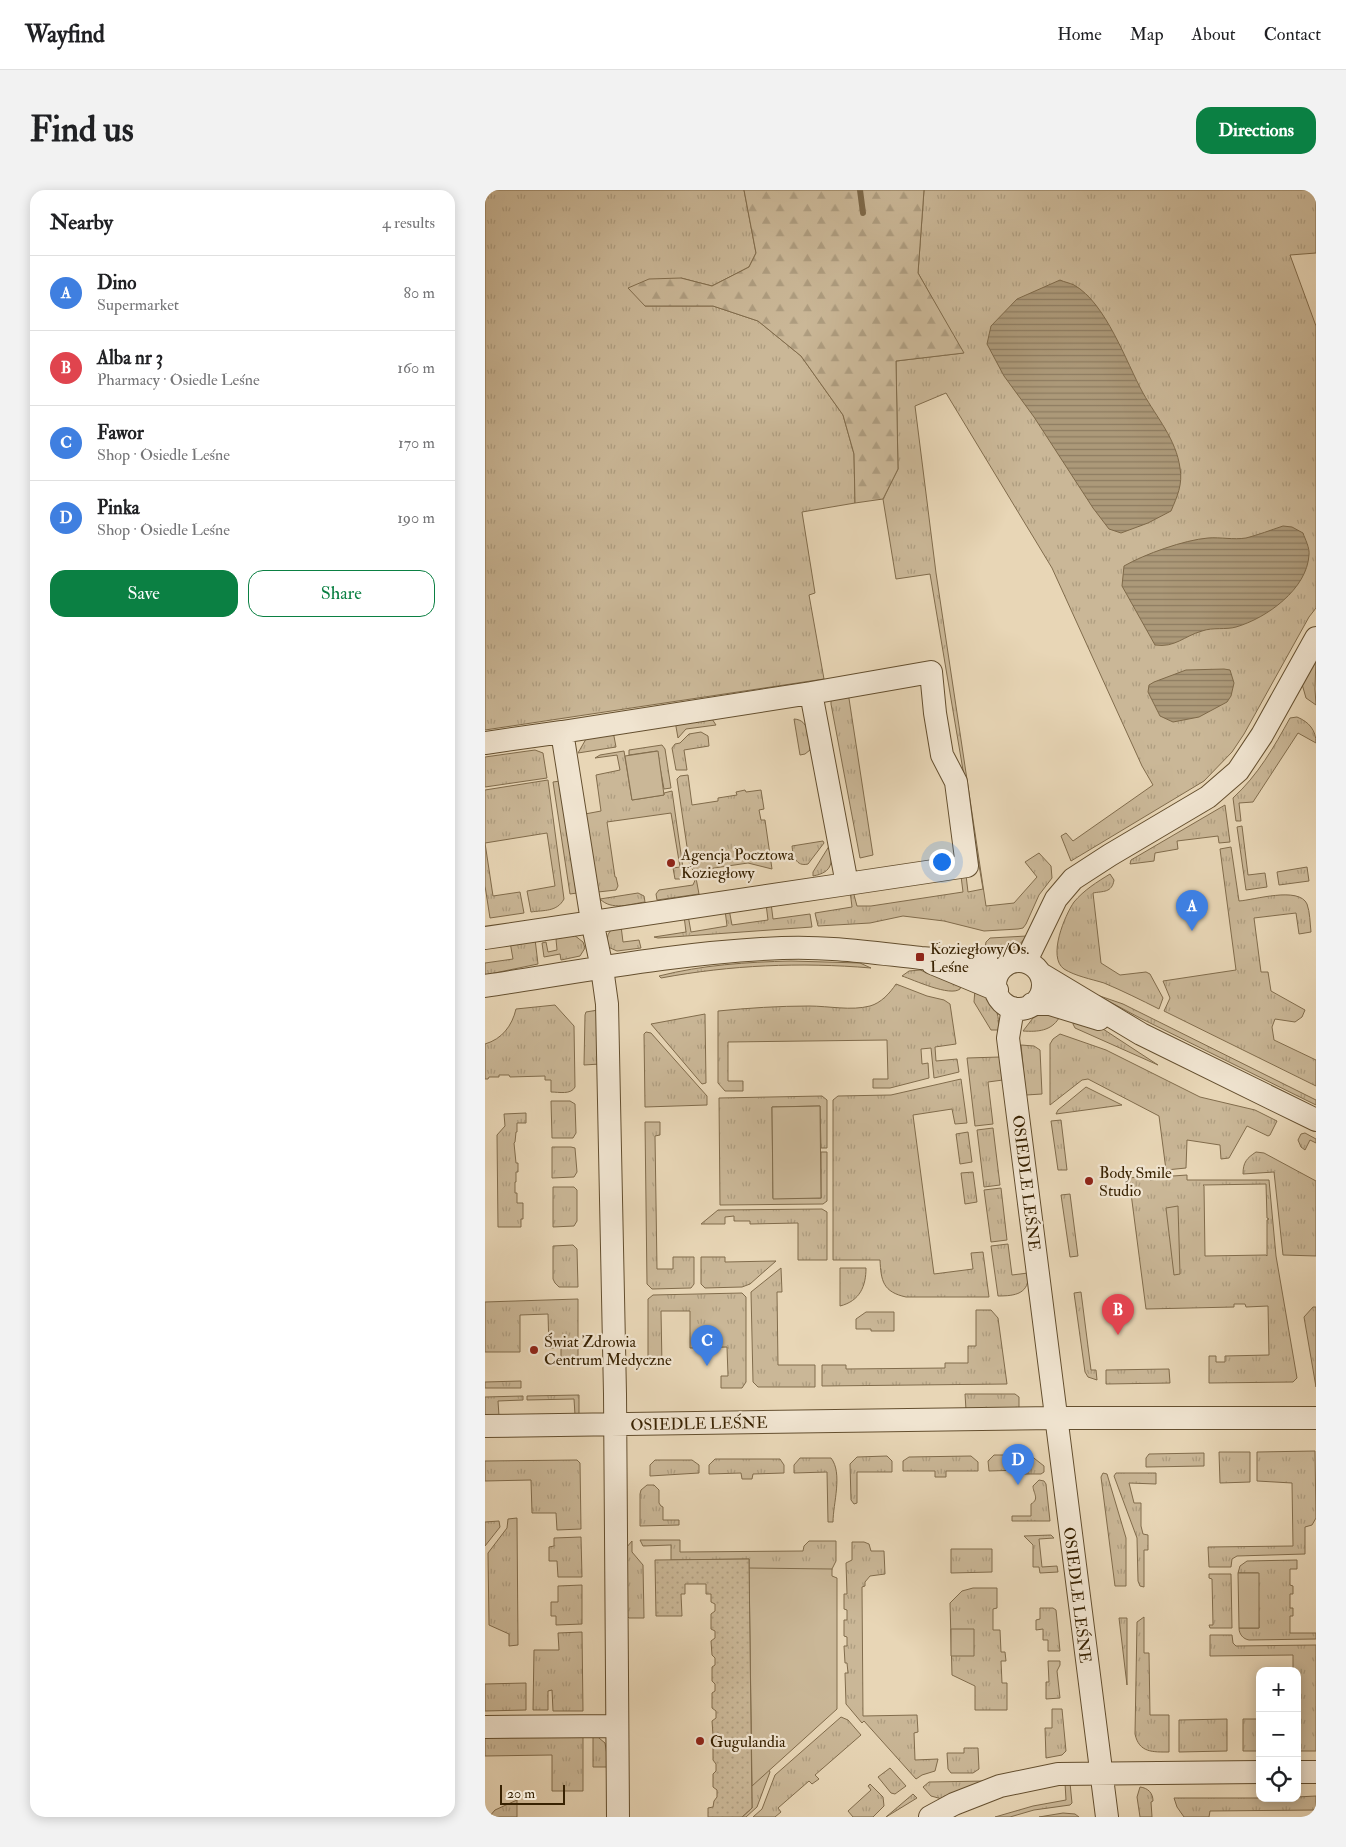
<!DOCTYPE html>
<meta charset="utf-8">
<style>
body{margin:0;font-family:"IM FELL Double Pica",serif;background:#f2f2f2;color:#202124}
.controls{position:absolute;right:15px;bottom:15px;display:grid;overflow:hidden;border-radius:10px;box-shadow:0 2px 12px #0003}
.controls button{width:45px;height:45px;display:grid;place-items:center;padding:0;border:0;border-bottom:1px solid #e0e0e0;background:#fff;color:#202124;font:25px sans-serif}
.scale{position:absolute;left:15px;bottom:12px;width:65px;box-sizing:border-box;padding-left:5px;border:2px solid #382202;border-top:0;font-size:14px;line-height:18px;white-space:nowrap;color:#382202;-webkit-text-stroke:4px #f0e4d0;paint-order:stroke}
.you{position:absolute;left:456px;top:671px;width:18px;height:18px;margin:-12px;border:4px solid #fff;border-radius:50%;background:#1a73e8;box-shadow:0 0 0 8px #1a73e833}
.badge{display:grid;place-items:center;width:32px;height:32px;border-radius:50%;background:#0b8043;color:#fff;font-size:16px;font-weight:700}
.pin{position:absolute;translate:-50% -41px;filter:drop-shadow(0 1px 2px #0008)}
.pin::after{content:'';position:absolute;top:26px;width:18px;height:15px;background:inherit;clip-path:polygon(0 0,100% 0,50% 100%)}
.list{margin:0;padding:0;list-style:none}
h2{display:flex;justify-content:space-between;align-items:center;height:65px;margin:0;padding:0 20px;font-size:21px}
h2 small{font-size:16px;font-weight:400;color:#757577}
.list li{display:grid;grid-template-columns:32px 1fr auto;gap:15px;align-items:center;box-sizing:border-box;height:75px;padding:0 20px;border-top:1px solid #e0e0e0}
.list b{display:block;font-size:19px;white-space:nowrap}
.list p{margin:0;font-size:16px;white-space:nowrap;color:#757577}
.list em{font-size:16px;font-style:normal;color:#757577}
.actions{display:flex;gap:10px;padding:15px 20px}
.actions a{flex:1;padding:11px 0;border:1px solid #0b8043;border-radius:15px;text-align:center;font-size:18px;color:#0b8043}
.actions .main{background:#0b8043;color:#fff}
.icon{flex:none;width:28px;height:28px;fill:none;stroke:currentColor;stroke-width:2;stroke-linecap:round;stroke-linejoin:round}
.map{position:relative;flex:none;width:831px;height:1627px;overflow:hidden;border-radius:15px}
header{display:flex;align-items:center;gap:30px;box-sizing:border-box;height:70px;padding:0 25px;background:#fff;border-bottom:1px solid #e0e0e0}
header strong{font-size:24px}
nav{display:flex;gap:28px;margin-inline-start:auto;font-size:18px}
.intro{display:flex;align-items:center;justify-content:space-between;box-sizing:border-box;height:120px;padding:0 30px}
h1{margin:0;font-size:35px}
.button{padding:12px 22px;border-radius:15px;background:#0b8043;color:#fff;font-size:18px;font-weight:700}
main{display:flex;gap:30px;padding:0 30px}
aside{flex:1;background:#fff;border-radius:15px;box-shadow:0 2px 12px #0003}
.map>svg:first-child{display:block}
.grass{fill:url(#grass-tufts);stroke:#816c4c;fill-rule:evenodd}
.forest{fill:url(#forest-firs);stroke:#816c4c}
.park{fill:#cab797;stroke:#816c4c}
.garden{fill:url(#garden-dots);stroke:#816c4c}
.water{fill:url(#water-rules);stroke:#7e6949}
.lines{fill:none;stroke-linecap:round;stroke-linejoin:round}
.stream{stroke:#7e6949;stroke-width:6}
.minor-casing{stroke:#644f2f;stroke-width:24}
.minor{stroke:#f0e4d0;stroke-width:22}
.poi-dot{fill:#8f2418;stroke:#f0e4d0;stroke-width:2}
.labels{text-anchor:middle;stroke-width:4.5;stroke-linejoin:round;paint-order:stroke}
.poi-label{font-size:16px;fill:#382202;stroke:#f0e4d0;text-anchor:start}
.street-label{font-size:16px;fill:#382202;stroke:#f0e4d0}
</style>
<header>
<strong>Wayfind</strong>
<nav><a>Home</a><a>Map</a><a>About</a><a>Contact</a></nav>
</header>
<div class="intro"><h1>Find us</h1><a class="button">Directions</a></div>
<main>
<aside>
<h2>Nearby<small>4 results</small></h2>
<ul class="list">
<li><span class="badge" style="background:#3f7fe0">A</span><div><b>Dino</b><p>Supermarket</p></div><em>80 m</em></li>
<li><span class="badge" style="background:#e0444e">B</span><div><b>Alba nr 3</b><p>Pharmacy · Osiedle Leśne</p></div><em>160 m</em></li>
<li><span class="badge" style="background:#3f7fe0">C</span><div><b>Fawor</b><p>Shop · Osiedle Leśne</p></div><em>170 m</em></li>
<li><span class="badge" style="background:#3f7fe0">D</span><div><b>Pinka</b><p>Shop · Osiedle Leśne</p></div><em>190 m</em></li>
</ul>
<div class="actions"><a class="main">Save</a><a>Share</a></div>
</aside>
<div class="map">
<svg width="831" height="1627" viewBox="0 0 831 1627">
<defs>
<pattern id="grass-tufts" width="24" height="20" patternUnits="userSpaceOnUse" patternTransform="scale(1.25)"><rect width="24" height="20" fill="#cab797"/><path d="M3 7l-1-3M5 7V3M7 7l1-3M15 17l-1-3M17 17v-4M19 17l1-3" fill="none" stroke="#ae9d80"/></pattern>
<pattern id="forest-firs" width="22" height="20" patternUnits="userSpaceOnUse" patternTransform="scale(1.25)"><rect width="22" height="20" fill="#cab797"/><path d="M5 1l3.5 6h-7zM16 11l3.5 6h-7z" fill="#ae9d80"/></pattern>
<pattern id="garden-dots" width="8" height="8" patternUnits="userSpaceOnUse" patternTransform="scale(1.25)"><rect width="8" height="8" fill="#cab797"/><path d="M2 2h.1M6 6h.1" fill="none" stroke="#ae9d80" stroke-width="1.8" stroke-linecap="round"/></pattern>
<pattern id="water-rules" width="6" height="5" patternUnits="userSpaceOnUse" patternTransform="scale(1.25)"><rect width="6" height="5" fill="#ac9979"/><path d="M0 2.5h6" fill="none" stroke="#8d7c61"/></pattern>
</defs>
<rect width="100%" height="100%" fill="#e8d6b6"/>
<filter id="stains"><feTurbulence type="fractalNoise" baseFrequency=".004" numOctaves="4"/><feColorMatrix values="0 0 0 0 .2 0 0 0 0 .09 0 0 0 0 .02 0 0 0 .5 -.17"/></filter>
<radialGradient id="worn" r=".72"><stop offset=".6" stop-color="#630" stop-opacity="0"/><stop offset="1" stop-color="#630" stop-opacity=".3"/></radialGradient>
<path class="grass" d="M0 0H259L271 63 264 77 227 96 196 88 160 116H228L273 131 316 166 358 225 369 264 370 313 317 322 330 403 324 405 339 489 0 540Z
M439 0H831V63L805 65 831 136V418L824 427 759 544 747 562 719 591 586 671 576 646 581 643 588 651 668 595 657 576 567 378 461 203 430 216 451 383 501 716 529 713 552 687 540 672 554 663 566 676 567 688 554 705 541 734 538 738 533 739 499 741 459 731 418 726 385 733 333 736 330 723 367 717 365 701H368L372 716H386L478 702 476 686 481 685 483 702 498 699 445 384 411 389 398 309 413 279 411 171 478 163 433 83Z
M831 466 830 499 831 515 821 508 817 494Z
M363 502 388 665 375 668 346 514V509Z
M812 527C824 532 831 540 831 553L813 543 768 612 754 613 756 631H751L748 608C773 585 789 557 805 528Z
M227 529 231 535 201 539 193 548 190 531Z
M309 529C325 530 323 547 325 560L320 564 315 565Z
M128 541 131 557 93 563 101 549Z
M216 542 223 546 224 556 199 560 202 580H191L187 558 190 554 195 553 204 544Z
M177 555 180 559 186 598 179 599 172 561 144 565V560Z
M50 560 58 563 62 588 0 597V567Z
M139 561 147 610 179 605V603L187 601 199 685 195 689H190L188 678 195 677 186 623 122 632 130 687H131L133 696 131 700 113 702 100 624 116 621 111 585 135 580 132 565 110 568 115 565Z
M203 585 207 615 233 611V608L252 605 251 602 260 600 261 602 276 600 279 619 274 620 276 630H280L287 679 263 673 209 681 205 677 192 589 195 586Z
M63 590 79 709C72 722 59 720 46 722L42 701 70 696 62 643 0 653 8 706 35 702 39 723 5 728 0 696V600Z
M75 591 92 703 85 704 68 592Z
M740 615 745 652 734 653 733 646 692 651 693 659 670 663 669 671 645 674 646 670Z
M757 636 763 685 780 683 782 697 761 700 752 637Z
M338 651 339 653 323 674C311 677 308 666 307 656Z
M346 653C347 672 349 682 328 686V682Z
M746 657 754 711C769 710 814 696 822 714 825 722 825 733 826 742L814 744 811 723 769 728 776 782H783L786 801 820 820 817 827 810 832 790 829 787 837 789 850 831 870V896L679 821 685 808 678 791 751 780 735 659Z
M822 677 824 691 794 695 792 682Z
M625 684 629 690C627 703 618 701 608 703L616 773 635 785 661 782 665 784 678 808 674 819C656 810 638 801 619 793 606 789 590 786 579 779 562 767 580 725 589 712 599 700 612 692 625 684Z
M211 688 214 704 172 710 171 704 174 700 208 695Z
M153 703 159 706 160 712C145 714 127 721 115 709Z
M286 713 288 729 325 724 327 737 173 748 169 747 201 742 199 726 203 725 206 742 242 736 240 720 244 719 247 735 283 730 281 714Z
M136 736 138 752 154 750 156 758 132 761 123 757C121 745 123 739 136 736Z
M89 745 98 752 100 758 95 766 76 770 75 764 59 767 57 753 61 752 63 762 72 760 71 749Z
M542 746C530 762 518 761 500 758L501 752 505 748Z
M50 749 53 774 0 785V773L28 769 25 752Z
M306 771 375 773 386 778C315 772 246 775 176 788L174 786C217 775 262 772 306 771Z
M435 780 476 795 475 799C465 807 429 790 417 786L424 781Z
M411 794 442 806 459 810 465 814 471 854 450 857 451 871 472 869 474 882 449 888 446 858 436 859 437 874 443 873 444 888 405 898H388V889H403L402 850 243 852V891H258V901H240L233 893V821C263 818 294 816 324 816 344 816 366 821 385 816 396 813 405 803 411 794Z
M490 799C506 809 516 820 513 840H506L489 812Z
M612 805 638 814 831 910V915L655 828Z
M70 815 89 836 90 897C86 905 74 902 66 902V890H60V886L25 887 24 885H14V887H4L3 889H0V854C17 849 27 836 31 819Z
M113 820 115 874 99 875 100 825 101 822Z
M560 822 574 828C566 841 553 842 538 841L548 828Z
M220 824 221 893 217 894 166 834Z
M590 827 615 837 673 875 590 838 588 834Z
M161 842 166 843 222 906V915L160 917 159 844Z
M575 844 621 860 715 907 770 920 792 931 785 945 783 946 762 936 744 968 736 969 735 955 702 950 701 978 681 980 674 926 603 889 597 890 565 915V854L568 849Z
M536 855 549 856 555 860 557 904 541 905Z
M515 867 518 890 503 892 508 934 490 936 482 868Z
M476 889 482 933 470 934 467 919 428 925 449 1084 488 1079 486 1063 498 1062 504 1107H421C398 1102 396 1091 395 1070H348V910L353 906 406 905Z
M601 897 637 915 571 924 573 920Z
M337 906 342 910V958H336L335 916 287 917 288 1008H336V962H342V1011L338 1014 235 1015 234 908Z
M66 911H85L90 914 91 943 88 948H67Z
M41 923V933H32V942H31L30 952 29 953 31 973H33V982H31V992H30V1003H32V1013H38V1029H36V1037H13L12 945 20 936 19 924Z
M576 930 582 980H573L566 931Z
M160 932H175V945L170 946 172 1079H188V1067H209V1094L206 1098 167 1099 162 1094Z
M508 938 515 995 499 997 492 940Z
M483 942 487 972 475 974 471 944Z
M820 943 831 949V953L825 950 820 960 816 957 813 950 816 944Z
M67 957H86L90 958 92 982 89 987 67 988Z
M771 962 779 963 831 991V1066L798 1065 789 982 758 984C758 972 762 968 771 962Z
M488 982 492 1012 480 1014 476 983Z
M702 985V990H784L791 1066 812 1188 808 1192 724 1193V1166H731V1172H740V1166L784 1165 783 1116 761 1117 760 1114H749V1117L661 1119 644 988 665 986V990L674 989V987ZM781 994 782 1028 784 1029 782 1030V1066L781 1065 720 1066 719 996 718 995Z
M68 997H89L92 1000V1031L89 1036 68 1037Z
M516 998 522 1050 506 1052 499 1000Z
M585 1004 593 1066 585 1067 576 1005Z
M337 1019 342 1022V1070H313V1033L265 1034V1031H249V1026L240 1027V1034H216L233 1020Z
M523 1054 527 1085 543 1083C545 1104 530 1106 513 1106L506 1056Z
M88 1055 92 1059 93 1097H74L70 1093 68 1089V1056Z
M216 1067H240V1072L291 1071 265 1094 257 1097 220 1098 216 1094Z
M296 1078 297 1102H292L293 1175H330V1197H273L268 1192 266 1102Z
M355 1078H381C381 1096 375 1111 355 1116Z
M596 1102 606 1180H611L612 1190 603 1187 600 1182 589 1103Z
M257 1103 261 1107V1192L257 1198H236V1186H243L242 1157 205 1158V1121H176L177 1176H163V1109L168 1105Z
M93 1109V1171H76V1158H64L63 1124 35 1125V1162H0V1112Z
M828 1117H831V1197L819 1127Z
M491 1120H506L513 1128 522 1194 337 1196V1175H361V1179L460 1178V1173H483V1156H491Z
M381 1122H409V1141H386V1139H371V1129Z
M684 1179 685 1193 621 1194V1180Z
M36 1191V1198H0V1192Z
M480 1204H530L534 1207V1218L481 1220Z
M94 1205V1225H90L89 1209 42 1210V1206Z
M38 1206V1210L13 1211 14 1226H0V1207Z
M830 1261 831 1328 827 1335 820 1337V1364L752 1366 747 1369 746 1377H724L723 1357 808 1356 807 1293 772 1291V1262Z
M734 1262H765V1292L735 1293Z
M719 1263V1276L661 1277V1268L664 1264Z
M509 1265H545L559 1276V1282L556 1284H538V1280L504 1281 503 1271Z
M402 1266 407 1271V1282H372V1313L369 1314 366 1310 365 1274 372 1267Z
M486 1266 493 1272V1281H461V1287H450V1281H418V1271L424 1267Z
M315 1268H346C358 1283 348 1314 348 1332H343L342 1282 309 1283V1275Z
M230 1269H295L299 1275V1283L268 1284 267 1289H257L256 1283 224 1284V1275Z
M92 1270 95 1273 96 1339 72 1340 71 1323H47L46 1290 0 1291V1271Z
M170 1270H207L214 1275V1283L165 1286V1275Z
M618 1283 622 1284 641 1348V1396H630L616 1287Z
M631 1283H671V1294L644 1293 649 1313H656V1336L658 1344 663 1345V1360H659V1397L655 1396 653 1391 652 1348 629 1286Z
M554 1290 559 1291 561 1294 565 1331H527V1326H546V1314C555 1309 548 1303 548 1296Z
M162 1295H169L174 1300V1313L176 1316 178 1317V1330H194V1335L155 1336V1304L156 1300Z
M32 1328 33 1455 24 1456V1444L4 1435 3 1363 22 1338 23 1329Z
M14 1331 15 1337 0 1356V1332Z
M566 1345 569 1348 554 1349 557 1377 572 1376 573 1382 555 1383 554 1377H548V1355L539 1346Z
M96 1347 97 1387H73L72 1371H64V1357L69 1356V1348Z
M155 1350H195V1362L318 1361 319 1356 324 1351H351V1371L347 1379 284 1580 285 1582 272 1617 261 1627H257L267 1618 264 1369 186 1370V1355L158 1356Z
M147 1351V1362L158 1375 159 1428H144L142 1426 141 1358Z
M367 1352H379L384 1354 386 1361H399L400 1384 385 1386 380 1392V1396L377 1397 378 1526 432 1525 433 1542 429 1543 430 1570 453 1569 450 1581 437 1585 431 1589 379 1531 377 1533 361 1514 360 1483H363L362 1473H360L359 1456H362V1447L359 1446V1430H362V1420L359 1419V1404H362L361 1373 367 1370Z
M466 1359H507V1382L466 1383Z
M812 1370V1379H805V1395L808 1396V1404H805V1418H808V1426H805V1443H831V1449L764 1450C758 1449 754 1444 754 1438H774L773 1383H753L755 1376 762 1371Z
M724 1384H746L747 1438H725L724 1435H728L727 1389 724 1388Z
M97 1395V1434L71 1435V1426H66V1412H73V1396Z
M488 1398H512V1418L508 1419V1440H515L516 1462H520L521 1471H516L517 1493H522V1520H490V1496L467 1485 465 1413 477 1401Z
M555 1418H568L571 1420 575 1461H563V1450H558V1439L551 1440V1430L555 1429Z
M659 1427V1463H664L665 1525H684V1562C668 1562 654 1563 650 1544L652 1432Z
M634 1428H642V1495Z
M97 1442 98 1521H68L67 1500 63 1501V1520H48L49 1460H74L73 1443Z
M725 1445H747L748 1453 751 1456 831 1455V1561H812V1481H808V1465L725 1466Z
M563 1471H575V1475L572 1481 575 1508 561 1509V1492H564Z
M41 1493V1520L0 1521V1494Z
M567 1519H577L581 1561 577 1565 561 1568 560 1538H567Z
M356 1527 363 1530 376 1545 330 1585 334 1589 327 1594 324 1591 293 1618 296 1622 290 1627H268L277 1619 290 1585Z
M742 1529V1561L694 1562V1530Z
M758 1529H775V1561H758Z
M98 1541V1601H67V1565L0 1566V1543Z
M108 1543 120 1553 124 1577H108Z
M479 1558H493L494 1579 488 1583H466L463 1579 462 1563H479Z
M405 1578 421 1596 410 1604 406 1603 393 1587Z
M502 1591 457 1609 446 1606 438 1597 444 1592Z
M580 1593H585L587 1613 585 1615 549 1620 525 1627H510L548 1616 581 1610Z
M385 1594 398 1607 399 1616 388 1627H368L363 1621 386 1600 383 1596Z
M655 1597C663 1598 668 1603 668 1611L666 1612 667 1627H655L652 1607Z
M428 1604 432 1608 401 1627Z
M831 1606V1620L725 1621 724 1627H699L692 1617 689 1608H812V1607Z
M32 1610V1627H4L10 1620Z
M578 1623 590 1624 594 1627H554Z"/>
<path class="forest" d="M259 0H439L433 83 479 163 411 171 413 279 398 309 370 313 369 264 358 225 316 166 273 131 228 116H160L143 98 164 89 196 88 227 96 264 77 271 63Z"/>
<path class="park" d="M173 561 179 605 147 610 140 566Z
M335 916 336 1008 288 1009 287 917Z
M693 1016 695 1084 689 1085 681 1018Z
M264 1378 347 1379V1386L352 1388V1519L267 1596Z
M753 1383H774V1438H754Z
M466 1439H489V1466H466Z"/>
<path class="garden" d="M264 1369 267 1618 257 1627H223V1618L228 1617 229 1611 232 1607V1600L228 1597V1584L231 1581V1574L228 1570V1557L231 1554V1547L228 1545 227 1531 231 1528V1521L227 1518V1503L230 1501V1494L227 1491V1477L230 1475V1468L227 1465 226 1451 230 1448V1441L226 1439V1424L230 1421V1414L226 1412V1404H221V1394H200V1404H196L197 1426H171L170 1370Z"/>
<path class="water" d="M575 90C579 92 585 93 589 95 621 113 641 172 658 203 672 228 691 249 695 278 698 294 692 307 686 321L663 333 636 343 624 339 608 318 549 227 519 186 502 154 506 136 532 109Z
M798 336 807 337 818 343C820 349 825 358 824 365 822 399 782 428 751 437 741 440 728 437 717 441 699 446 690 458 670 455L637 396 639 376C660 364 699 350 723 348 736 347 748 350 761 348 773 345 786 340 798 336Z
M739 479 745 480 749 493 746 506 742 512 714 527 688 532 675 526 663 502 664 495 669 492 701 480Z"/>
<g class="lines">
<path class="stream" d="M375 0 378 23"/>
<defs>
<path id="minor" d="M326 503 446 482 450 523 457 565 471 592 482 676 362 694
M0 553 77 542
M0 748 362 694 326 503 77 542 107 731 117 778 122 814 130 1204 133 1627
M541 771 571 709 588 689 625 665 723 607 753 581 777 545 831 448
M510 795a24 24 0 1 1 48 0a24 24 0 1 1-48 0Z
M447 773 512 800
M556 784 656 844 831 930
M0 796C98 781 197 762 297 758 344 756 389 763 436 768 464 770 491 771 519 776
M547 814H565L614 829
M528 818 523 848 622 1627
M0 1236 571 1228H831
M0 1537 132 1536
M812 1582H831
M445 1627 469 1614 515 1596 573 1584 775 1582"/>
</defs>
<use href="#minor" class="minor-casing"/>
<use href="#minor" class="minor"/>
</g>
<g class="poi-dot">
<circle cx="186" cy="673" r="5"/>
<rect x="430" y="762" width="10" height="10" rx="2.5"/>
<circle cx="604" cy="991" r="5"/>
<circle cx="49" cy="1160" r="5"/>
<circle cx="215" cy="1551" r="5"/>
</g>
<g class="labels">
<g class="poi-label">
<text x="196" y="670">Agencja Pocztowa<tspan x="196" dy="18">Koziegłowy</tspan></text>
<text x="445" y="764">Koziegłowy/Os.<tspan x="445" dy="18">Leśne</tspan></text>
<text x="614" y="988">Body Smile<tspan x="614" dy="18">Studio</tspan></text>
<text x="59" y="1157">Świat Zdrowia<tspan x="59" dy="18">Centrum Medyczne</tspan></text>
<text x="225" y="1557">Gugulandia</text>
</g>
<g class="street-label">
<text transform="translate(542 993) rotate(83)" y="6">OSIEDLE LEŚNE</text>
<text transform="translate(214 1233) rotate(-1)" y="6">OSIEDLE LEŚNE</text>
<text transform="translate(593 1405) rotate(83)" y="6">OSIEDLE LEŚNE</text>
</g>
</g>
<rect width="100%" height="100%" filter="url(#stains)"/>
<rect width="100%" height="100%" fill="url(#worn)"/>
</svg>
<div class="controls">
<button>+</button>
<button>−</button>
<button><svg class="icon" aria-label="locate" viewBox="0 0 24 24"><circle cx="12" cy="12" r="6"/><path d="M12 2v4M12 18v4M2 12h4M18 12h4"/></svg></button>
</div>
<div class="scale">20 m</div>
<div class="you"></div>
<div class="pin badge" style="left:707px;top:741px;background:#3f7fe0">A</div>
<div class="pin badge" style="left:633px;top:1145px;background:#e0444e">B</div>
<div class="pin badge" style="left:222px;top:1176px;background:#3f7fe0">C</div>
<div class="pin badge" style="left:533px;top:1295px;background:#3f7fe0">D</div>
</div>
</main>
